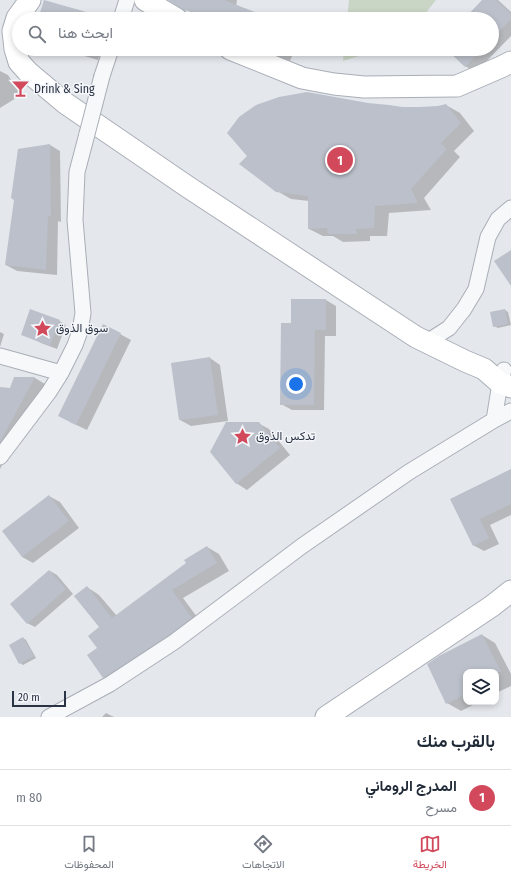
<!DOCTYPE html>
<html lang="ar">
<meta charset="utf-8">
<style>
body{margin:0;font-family:"Fira Sans Condensed",Vazirmatn,sans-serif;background:#f2f2f3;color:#1f2937;direction:rtl}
.controls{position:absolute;right:12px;bottom:12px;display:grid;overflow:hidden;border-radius:8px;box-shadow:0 2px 6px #0003}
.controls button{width:36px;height:36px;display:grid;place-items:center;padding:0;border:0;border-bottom:1px solid #e0e1e3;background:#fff;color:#1f2937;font:20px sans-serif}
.scale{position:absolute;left:12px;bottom:10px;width:54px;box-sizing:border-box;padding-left:4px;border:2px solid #2b3445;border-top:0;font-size:11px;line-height:14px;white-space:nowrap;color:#2b3445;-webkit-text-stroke:3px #f4f6f9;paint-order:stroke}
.you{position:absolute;left:296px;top:384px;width:14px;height:14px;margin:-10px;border:3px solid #fff;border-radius:50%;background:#1a73e8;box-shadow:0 0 0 6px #1a73e833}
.badge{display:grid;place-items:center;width:26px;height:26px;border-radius:50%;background:#d1495b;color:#fff;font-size:13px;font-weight:700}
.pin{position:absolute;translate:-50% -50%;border:2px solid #fff;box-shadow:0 1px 4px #0006}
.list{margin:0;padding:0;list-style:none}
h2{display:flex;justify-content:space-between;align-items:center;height:52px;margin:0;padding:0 16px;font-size:17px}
h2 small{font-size:13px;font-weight:400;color:#747a83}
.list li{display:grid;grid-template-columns:26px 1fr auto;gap:12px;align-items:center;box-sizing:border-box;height:56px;padding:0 16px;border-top:1px solid #e0e1e3}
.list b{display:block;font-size:15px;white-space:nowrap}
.list p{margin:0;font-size:13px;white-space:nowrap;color:#747a83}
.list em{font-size:13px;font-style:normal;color:#747a83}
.icon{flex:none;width:22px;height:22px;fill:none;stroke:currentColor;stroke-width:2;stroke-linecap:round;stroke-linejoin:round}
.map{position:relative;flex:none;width:511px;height:717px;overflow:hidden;direction:ltr}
.search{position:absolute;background:#fff;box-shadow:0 2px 6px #0003;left:12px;right:12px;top:12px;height:44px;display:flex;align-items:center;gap:10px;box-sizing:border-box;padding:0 14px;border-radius:22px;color:#747a83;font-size:15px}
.sheet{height:108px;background:#fff}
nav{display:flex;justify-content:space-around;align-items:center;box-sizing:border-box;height:56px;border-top:1px solid #e0e1e3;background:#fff;font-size:11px;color:#747a83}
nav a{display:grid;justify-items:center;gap:2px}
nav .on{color:#d1495b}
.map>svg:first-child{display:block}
.green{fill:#c9d6c5}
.shadow{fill:#0003}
.building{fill:#bbc0ca}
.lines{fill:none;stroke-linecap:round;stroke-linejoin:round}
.street-casing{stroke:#a9aeb7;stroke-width:17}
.secondary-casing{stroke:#a9aeb7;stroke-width:23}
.street{stroke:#f7f8fa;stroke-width:15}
.secondary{stroke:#fff;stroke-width:21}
.street-bridge-casing{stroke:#a9aeb7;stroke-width:17;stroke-linecap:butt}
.street-bridge{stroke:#f7f8fa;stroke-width:15}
.labels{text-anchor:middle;stroke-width:3;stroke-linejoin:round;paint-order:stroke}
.poi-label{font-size:12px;fill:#2b3445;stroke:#f4f6f9;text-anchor:start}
</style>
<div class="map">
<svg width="511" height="717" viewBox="0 0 511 717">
<rect width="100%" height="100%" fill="#e4e7ec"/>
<path class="green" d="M349 0H436L421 19H347Z
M344 49H381L343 61Z"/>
<path class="shadow" d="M171 0H237L236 6 271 19H211L196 15Z
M483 0H498L511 12V36L476 72 465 66 447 49H492V19H466Z
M45 1 98 17 102 19H39Z
M61 49H101L98 60Z
M260 49H295L290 61Z
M0 71 8 75 21 95 0 108Z
M367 104 402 108 438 107 446 105 460 113 474 131 454 151 460 157 424 198 431 210 389 213 387 236H370V241L343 242 333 236H323L309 229V201L291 199 277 191Z
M50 145 60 151 61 222 58 221 57 275 17 271 6 265 15 200Z
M326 300 336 306V336H325L324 410H292L281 404Z
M505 310 508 312 511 325 498 328 494 326Z
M59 321 66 325 57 349 41 343 33 339Z
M0 332 4 334 0 347Z
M120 334 131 340 87 430 70 422Z
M210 358 220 365 228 421 191 426 180 420Z
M15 378H35L45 384 2 462V465L0 469V388L10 389Z
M258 423 269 429 290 455 247 490 236 483Z
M511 470V515L490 525 499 544 484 551 473 545 451 500Z
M49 496 60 502 79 528 33 563 22 557Z
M207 547 219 554 229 571 183 598 203 625 116 684 104 677 99 648 101 628 87 587 99 595 117 616 187 564Z
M50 571 57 575 73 594 35 627 27 623Z
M482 635 495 643 511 674V686L496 693V672H466V702H479L461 711 447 703Z
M23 638 26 640 36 658 23 665 20 663Z
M106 713 114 717H102Z"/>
<path class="building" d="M44 0 97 15 96 19H38Z
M168 0H224L270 18V19H222L184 10Z
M482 0H496L511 14V19L492 39V19H464Z
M446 49H482L465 67Z
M307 92 368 103 389 105 402 107H420L438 106 446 104 461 123 441 143 447 149 411 189 418 203 375 206 374 228 356 229 357 234H328L327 228 308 229V196L276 192 239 164 247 156 227 133 239 117 256 105 279 97Z
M50 144 51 217 48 216 46 270 5 265 14 200 11 198 18 149Z
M511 250V286L494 261Z
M291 299H326V330H315L314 405H280L281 323H291Z
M30 309 60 320 50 346 21 335Z
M505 309 508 324 493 327 490 312Z
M103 324 121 333 76 425 58 416Z
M210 357 218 415 179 420 171 363Z
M14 377H35L0 442V387L10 388Z
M226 422H259L280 448 236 484 210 452Z
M511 469V504L480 519 489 538 473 546 450 499Z
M49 495 69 521 22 557 2 531Z
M207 546 217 563 172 590 192 618 169 635 103 678 87 655 97 648 88 636 99 627 74 596 87 586 112 618 186 563 184 560Z
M49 570 66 589 27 624 10 604Z
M482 634 501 672H466V694L446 704 427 664 439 656Z
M23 637 34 656 19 664 9 645Z"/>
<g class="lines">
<defs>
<path id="street" d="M121 19 127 0
M102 76 111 49
M427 342 449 328 464 309 476 289 488 237 498 219 511 208
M0 356 61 373
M494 420 500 383 504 370
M0 457 49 392 61 373 75 345 80 331 83 313 75 220 77 172 87 134
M49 717 110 684 174 642 302 546 409 472 494 420 511 411"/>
<path id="secondary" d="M30 0 17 18 13 31 15 49 19 62 28 72 65 103 188 187 416 337 465 361 484 369 500 383 511 387
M145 0 177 19
M230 49 302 78 334 84 364 87 457 86 501 67 511 62
M326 717 492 606 511 591"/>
</defs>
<use href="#street" class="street-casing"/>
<use href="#secondary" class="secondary-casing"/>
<use href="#street" class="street"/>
<use href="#secondary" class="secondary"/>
<defs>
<path id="street-bridge" d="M87 134 102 76"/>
</defs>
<use href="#street-bridge" class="street-bridge-casing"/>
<use href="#street-bridge" class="street-bridge"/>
</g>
<defs>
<symbol id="bar-bare" viewBox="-9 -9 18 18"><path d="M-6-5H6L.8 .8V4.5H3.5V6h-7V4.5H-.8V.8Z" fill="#d1495b" stroke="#f4f6f9" stroke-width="2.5" paint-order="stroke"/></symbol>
<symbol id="sight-bare" viewBox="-9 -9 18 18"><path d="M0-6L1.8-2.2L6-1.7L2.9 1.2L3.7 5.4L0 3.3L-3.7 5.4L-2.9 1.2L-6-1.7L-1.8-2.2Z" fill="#d1495b" stroke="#f4f6f9" stroke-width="2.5" paint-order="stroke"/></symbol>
</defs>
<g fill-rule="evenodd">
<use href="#bar-bare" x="8" y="76" width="25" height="25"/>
<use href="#sight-bare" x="30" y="316" width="25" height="25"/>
<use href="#sight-bare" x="230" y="424" width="25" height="25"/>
</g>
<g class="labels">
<g class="poi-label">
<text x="34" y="93">Drink &amp; Sing</text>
<text x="56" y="332">سوق الذوق</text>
<text x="256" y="440">تدكس الذوق</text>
</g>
</g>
</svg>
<div class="controls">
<button><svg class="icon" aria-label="layers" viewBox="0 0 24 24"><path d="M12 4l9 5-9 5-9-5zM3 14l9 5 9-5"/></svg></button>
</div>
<div class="scale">20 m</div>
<div class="you"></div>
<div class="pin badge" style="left:340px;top:160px">1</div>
<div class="search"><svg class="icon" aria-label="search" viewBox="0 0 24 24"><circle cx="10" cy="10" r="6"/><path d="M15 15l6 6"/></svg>ابحث هنا</div>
</div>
<section class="sheet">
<h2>بالقرب منك<small></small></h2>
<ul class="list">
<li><span class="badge">1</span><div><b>المدرج الروماني</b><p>مسرح</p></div><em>80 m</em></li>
</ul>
</section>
<nav>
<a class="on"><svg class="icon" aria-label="map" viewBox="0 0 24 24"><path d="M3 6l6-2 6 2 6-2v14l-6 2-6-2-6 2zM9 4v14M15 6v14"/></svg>الخريطة</a>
<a><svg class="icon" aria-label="directions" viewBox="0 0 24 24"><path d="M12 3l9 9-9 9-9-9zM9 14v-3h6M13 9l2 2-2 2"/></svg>الاتجاهات</a>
<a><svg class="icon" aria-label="saved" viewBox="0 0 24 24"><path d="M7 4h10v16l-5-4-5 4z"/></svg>المحفوظات</a>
</nav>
